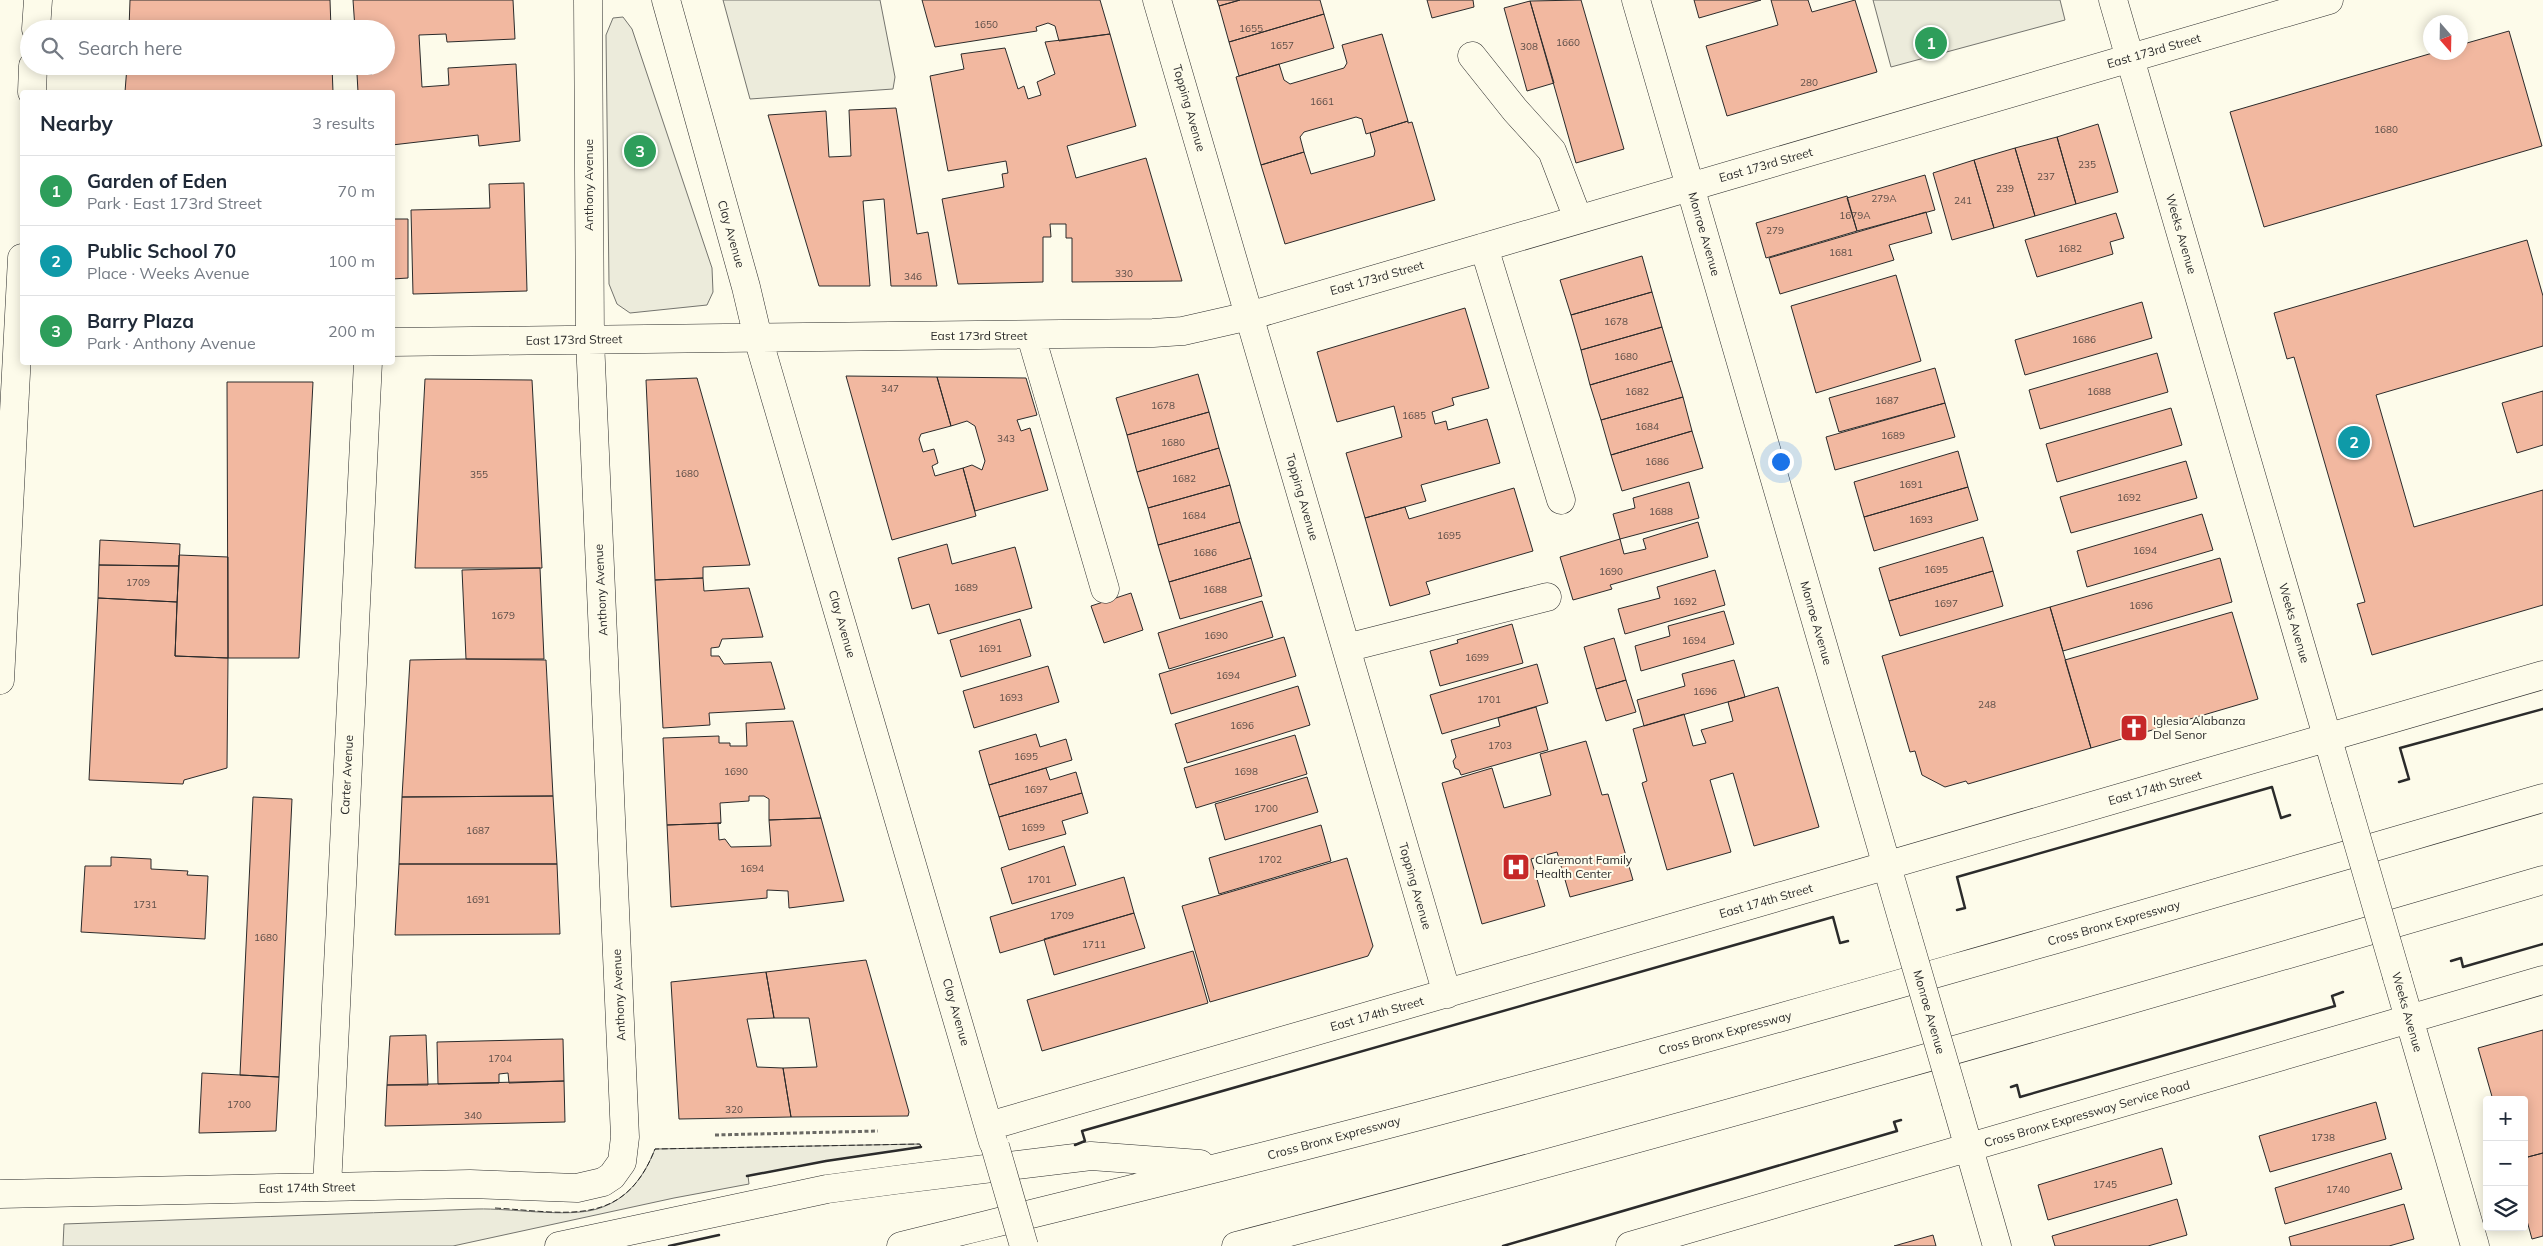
<!DOCTYPE html>
<meta charset="utf-8">
<style>
body{margin:0;font-family:Mulish,sans-serif;background:#f6f6f7;color:#1f2937}
.controls{position:absolute;right:15px;bottom:15px;display:grid;overflow:hidden;border-radius:5px;box-shadow:0 2px 12px #0003}
.controls button{width:45px;height:45px;display:grid;place-items:center;padding:0;border:0;border-bottom:1px solid #e0e1e3;background:#fff;color:#1f2937;font:25px sans-serif}
.compass{position:absolute;left:2423px;top:15px;width:45px;height:45px;border-radius:50%;background:#fff;box-shadow:0 2px 12px #0003;rotate:160deg}
.you{position:absolute;left:1780px;top:461px;width:18px;height:18px;margin:-12px;border:4px solid #fff;border-radius:50%;background:#1a73e8;box-shadow:0 0 0 8px #1a73e833}
.badge{display:grid;place-items:center;width:32px;height:32px;border-radius:50%;background:#db2777;color:#fff;font-size:16px;font-weight:700}
.pin{position:absolute;translate:-50% -50%;border:2px solid #fff;box-shadow:0 1px 5px #0006}
.list{margin:0;padding:0;list-style:none}
h2{display:flex;justify-content:space-between;align-items:center;height:65px;margin:0;padding:0 20px;font-size:21px}
h2 small{font-size:16px;font-weight:400;color:#747a83}
.list li{display:grid;grid-template-columns:32px 1fr auto;gap:15px;align-items:center;box-sizing:border-box;height:70px;padding:0 20px;border-top:1px solid #e0e1e3}
.list b{display:block;font-size:19px;white-space:nowrap}
.list p{margin:0;font-size:16px;white-space:nowrap;color:#747a83}
.list em{font-size:16px;font-style:normal;color:#747a83}
.icon{flex:none;width:28px;height:28px;fill:none;stroke:currentColor;stroke-width:2;stroke-linecap:round;stroke-linejoin:round}
.map{position:relative;flex:none;width:2543px;height:1246px;overflow:hidden}
.search{position:absolute;background:#fff;box-shadow:0 2px 12px #0003;left:20px;top:20px;width:375px;height:55px;display:flex;align-items:center;gap:12px;box-sizing:border-box;padding:0 18px;border-radius:28px;color:#747a83;font-size:19px}
.panel{position:absolute;background:#fff;box-shadow:0 2px 12px #0003;left:20px;top:90px;width:375px;height:275px;border-radius:5px}
.map>svg:first-child{display:block}
.green{fill:#ecebdb;stroke:#74746e}
.building{fill:#f2b8a0;stroke:#2b2b2b}
.lines{fill:none;stroke-linecap:round;stroke-linejoin:round}
.minor-casing{stroke:#2b2b2b;stroke-width:29}
.major-casing{stroke:#2b2b2b;stroke-width:29}
.highway-casing{stroke:#2b2b2b;stroke-width:29}
.path{stroke:#6a6964;stroke-width:3;stroke-dasharray:4 2.5;stroke-linecap:butt}
.minor{stroke:#fdfbea;stroke-width:28}
.major{stroke:#fdfbea;stroke-width:28}
.highway{stroke:#fdfbea;stroke-width:28}
.minor-bridge-casing{stroke:#2b2b2b;stroke-width:29;stroke-linecap:butt}
.minor-bridge{stroke:#fdfbea;stroke-width:28}
.fence{stroke:#2b2b2b;stroke-width:1;stroke-dasharray:6 2.5;stroke-linecap:butt}
.wall{stroke:#2b2b2b;stroke-width:2.5}
.labels{text-anchor:middle;stroke-width:4;stroke-linejoin:round;paint-order:stroke}
.number-label{font-size:10px;fill:#5d4e48}
.street-label{font-size:12px;fill:#2b2b2b;stroke:#fdfbea}
.poi-label{font-size:12px;fill:#2b2b2b;stroke:#fdfbea;text-anchor:start}
</style>
<div class="map">
<svg width="2543" height="1246" viewBox="0 0 2543 1246">
<rect width="100%" height="100%" fill="#fdfbea"/>
<path class="green" d="M723 0H880L895 77 893 89 750 99Z
M1873 0H2060L2065 20 1891 67Z
M623 17 632 29 712 268 713 292 707 305 630 313 617 304 609 284 606 35 613 18Z
M919 1144 921 1147 826 1161 748 1176 749 1184 674 1198 453 1246H63L64 1224C201 1219 339 1214 477 1209 511 1208 567 1218 597 1209 627 1200 644 1177 655 1149Z"/>
<path class="building" d="M130 0H330L331 29H129Z
M353 0H513L515 39 447 42 446 34 419 35 422 87 449 85 448 68 516 64 520 141 479 146 478 135 392 145V92H358L357 74H372L371 66H386V29H355Z
M922 0H1100L1110 34 1059 41 1055 26 1048 23 1036 27 1037 31 935 47Z
M1217 0H1240L1219 6Z
M1240 0H1320L1324 14 1229 42 1219 6Z
M1427 0H1473L1474 7 1432 18Z
M1581 0 1624 149 1576 163 1530 1Z
M1694 0H1761L1699 18Z
M1771 0H1808L1812 12 1855 0 1877 72 1727 116 1706 46 1778 25Z
M1530 1 1554 83 1527 91 1504 8Z
M1324 14 1334 48 1239 76 1229 42Z
M2509 31 2542 146 2264 227 2230 112 2436 52H2460V45Z
M1110 34 1136 126 1067 146 1076 178 1146 158 1182 281 1072 282V238H1066V224H1050L1051 237H1043V282L958 284 942 199 1004 187 1002 174 1008 173 1006 161 948 171 930 76 964 69 961 54 1005 48 1018 89 1024 86 1028 99 1041 95 1037 82 1055 74 1045 42Z
M1382 34 1408 121 1366 134 1362 119 1356 117 1304 132 1300 137 1304 152 1261 165 1236 77 1279 64 1284 80 1290 84 1344 68 1347 63 1342 45Z
M127 66H332L333 92H125Z
M896 108 917 234 928 232 937 286H891L884 199 863 201 870 286H819L768 115 826 111 829 157 851 156 849 110Z
M1408 121V123L1412 122 1435 200 1285 244 1261 165 1304 152 1311 174 1374 156 1375 151 1370 133Z
M2098 124 2118 192 2076 204 2057 137Z
M2057 137 2076 204 2035 216 2015 148Z
M2015 148 2035 216 1994 228 1974 160Z
M1974 160 1994 228 1952 240 1933 173Z
M1925 175 1935 210 1857 231 1847 198Z
M524 183 527 291 413 294 411 210 490 208 489 184Z
M1847 196 1857 231 1766 258 1756 223Z
M1926 212 1932 233 1889 245 1894 260 1780 294 1769 258Z
M2116 213 2124 238 2110 242 2113 254 2037 277 2025 240Z
M392 219H408V278L392 279Z
M2527 240 2543 296V346L2376 395 2414 527 2543 490V605L2372 655 2357 604 2365 602 2294 357 2287 359 2274 313Z
M1642 256 1652 292 1571 315 1560 280Z
M1896 275 1921 361 1816 393 1791 306Z
M1652 292 1662 327 1581 350 1571 315Z
M2142 302 2152 338 2025 375 2015 340Z
M1465 308 1489 388 1452 398 1454 405 1432 412 1435 424 1446 421 1448 430 1487 419 1500 463 1421 485 1426 501 1365 518 1346 453 1402 437 1394 406 1337 422 1317 352Z
M1662 327 1672 361 1590 385 1581 350Z
M2157 353 2168 392 2040 429 2029 390Z
M1672 361 1683 397 1601 420 1590 385Z
M1935 368 1945 403 1839 432 1829 398Z
M1198 374 1209 412 1127 435 1116 398Z
M846 376 937 377 951 426 921 434 919 439 923 452 934 449 938 463 932 466 935 476 963 468 976 516 892 540Z
M937 377 1026 378 1037 415 1017 420 1021 431 1030 428 1048 490 975 511 963 468 972 465 982 470 985 461 975 426 967 421 951 426Z
M697 378 750 565 703 567V578L655 580 646 380Z
M425 379 532 380 542 568H415Z
M227 382H313L299 658H228Z
M2543 391V445L2517 453 2502 403Z
M1683 397 1692 431 1611 455 1601 420Z
M1945 403 1955 437 1835 470 1826 437Z
M2171 408 2182 445 2057 482 2046 444Z
M1209 412 1219 448 1137 472 1127 435Z
M1692 431 1703 468 1622 491 1611 455Z
M1219 448 1230 485 1148 508 1137 472Z
M1958 451 1968 487 1864 517 1854 482Z
M2186 461 2197 498 2071 533 2060 497Z
M1689 482 1699 518 1620 539 1613 514 1635 508 1633 498Z
M1230 485 1240 522 1158 545 1148 508Z
M1968 487 1978 520 1874 551 1864 517Z
M1514 488 1533 551 1426 582 1430 594 1390 606 1365 518 1405 507 1409 519Z
M2202 514 2213 550 2087 587 2077 551Z
M1240 522 1251 558 1169 582 1158 545Z
M1698 522 1708 557 1610 585 1612 589 1573 600 1560 557 1620 539 1624 554 1646 549 1643 539Z
M1983 537 1993 571 1889 601 1879 568Z
M100 540 180 544 179 566 99 565Z
M947 544 952 564 1015 547 1032 608 938 634 929 604 912 609 898 558Z
M179 555 228 557V658L175 656Z
M1251 558 1262 596 1180 619 1169 582Z
M2220 558 2232 602 2063 651 2050 607Z
M99 565 179 566 177 602 98 598Z
M540 568 544 659H466L462 570Z
M1715 570 1725 605 1625 634 1618 609 1660 598 1657 587Z
M1993 571 2003 606 1900 636 1889 601Z
M703 578 704 591 749 588 763 637 722 639 719 647 711 648V656H719L724 664 771 662 785 709 709 713 710 725 663 728 655 580Z
M1131 593 1143 630 1104 643 1091 606Z
M98 598 177 602 175 656 228 658 227 768 184 780 183 784 89 780Z
M1262 601 1273 637 1169 669 1158 633Z
M2050 607 2091 748 1968 784 1966 781 1945 787 1922 775 1915 751 1910 752 1882 656Z
M1724 611 1734 644 1641 671 1635 646 1670 636 1668 626Z
M2232 612 2258 699 2091 748 2065 660Z
M1020 619 1031 656 961 677 950 640Z
M1512 624 1523 663 1440 686 1430 651 1458 643 1457 640Z
M1284 637 1296 676 1171 714 1159 674Z
M1614 638 1626 680 1596 689 1584 647Z
M466 659 546 660 553 796 402 797 410 660Z
M1734 660 1745 697 1644 726 1637 700 1685 686 1682 674Z
M1537 664 1548 703 1442 734 1430 695Z
M1048 666 1059 702 974 728 963 691Z
M1626 680 1636 712 1606 721 1596 689Z
M1298 686 1310 725 1187 763 1175 724Z
M1778 687 1819 827 1754 846 1733 773 1710 780 1731 852 1667 870 1642 783 1647 781 1633 729 1684 714 1693 746 1706 743 1701 730 1733 721 1728 702Z
M1536 707 1548 750 1461 775 1459 770 1455 768 1453 761 1456 757 1451 740 1500 726 1498 718Z
M793 721 821 818 769 820V799L764 796H749V801L720 803 721 823 667 825 663 738 719 736V743H730V746H747L746 723Z
M1036 734 1040 747 1066 739 1072 760 989 785 979 751Z
M1295 735 1307 774 1196 808 1184 768Z
M1586 741 1602 795 1608 794 1633 880 1570 897 1557 852 1531 859 1545 906 1482 924 1442 783 1492 768 1504 808 1551 795 1540 754Z
M1046 768 1050 780 1076 772 1082 793 999 817 989 785Z
M1307 777 1318 812 1225 840 1215 804Z
M1082 793 1088 813 1062 821 1066 834 1009 850 999 817Z
M553 796 557 864H399L402 797Z
M253 797 292 799 279 1077 240 1075Z
M821 818 844 901 789 908 788 891 767 890V898L671 907 667 825 721 823 718 824 719 840 725 839 731 847 771 846 769 820Z
M1321 825 1331 861 1219 894 1209 858Z
M1064 846 1076 885 1012 904 1001 868Z
M111 857 151 859V869L188 871 187 875 208 876 205 939 81 932 85 866H111Z
M1347 858 1373 946 1368 956 1210 1002 1182 906Z
M399 864H557L560 934 395 935Z
M1124 877 1134 913 1000 953 990 917Z
M1134 913 1145 948 1054 975 1044 939Z
M1193 951 1208 1003 1042 1051 1027 1000Z
M866 960 909 1112 908 1116 791 1117 783 1068 817 1067 809 1018H774L766 972Z
M766 972 774 1018 747 1019 757 1067 783 1068 791 1117 679 1119 671 982Z
M2543 1030V1153L2524 1158V1100H2493L2478 1048Z
M426 1035 428 1085H387L390 1036Z
M563 1039 564 1081 509 1083 508 1073 499 1074V1083L438 1084 437 1042Z
M202 1073 279 1077 276 1131 199 1133Z
M564 1081 565 1122 385 1126 387 1085Z
M2376 1102 2386 1139 2270 1172 2259 1136Z
M2162 1148 2172 1184 2048 1220 2038 1185Z
M2391 1153 2402 1189 2285 1224 2275 1188Z
M2543 1153V1236L2532 1239 2524 1210V1158Z
M2177 1199 2187 1235 2148 1246H2055L2052 1236Z
M2404 1204 2414 1239 2389 1246H2291L2289 1237Z
M1933 1235 1936 1246H1894Z"/>
<g class="lines">
<defs>
<path id="minor" d="M666 0 746 287 758 338 993 1142
M1157 0 1447 994
M1636 0 1904 925
M2113 0 2345 798
M1472 56 1515 110 1552 151 1578 219
M1484 247 1561 500
M1031 336 1105 589
M392 342 1153 333 1183 331 1249 316 2329 0
M1346 648 1547 597
M2397 977 2475 1246
M1956 1103 1997 1246
M989 1126 2543 675
M327 1187 368 362
M0 1194 470 1184 577 1188 603 1182 612 1176 622 1162 625 1137 590 340 588 0
M1630 1246 2543 980"/>
<path id="major" d="M36 29 38 0
M32 92 33 66
M0 680 22 258"/>
<path id="highway" d="M559 1246 827 1189 895 1180 1091 1156 1200 1164
M901 1246C1100 1197 1299 1149 1498 1095 1848 1001 2195 899 2543 798
M1236 1246C1674 1132 2109 1007 2543 880"/>
</defs>
<use href="#minor" class="minor-casing"/>
<use href="#major" class="major-casing"/>
<use href="#highway" class="highway-casing"/>
<path class="path" d="M715 1135 878 1131"/>
<use href="#minor" class="minor"/>
<use href="#major" class="major"/>
<use href="#highway" class="highway"/>
<defs>
<path id="minor-bridge" d="M2345 798 2397 977
M1904 925 1956 1103
M995 1146 1024 1246"/>
</defs>
<use href="#minor-bridge" class="minor-bridge-casing"/>
<use href="#minor-bridge" class="minor-bridge"/>
<path class="fence" d="M495 1208C565 1212 624 1229 655 1149L920 1144 921 1147"/>
<path class="wall" d="M2399 782 2409 779 2400 748 2543 709
M1957 910 1965 908 1957 877 2272 787 2281 818 2290 815
M2451 961 2461 958 2463 967 2543 944
M2011 1087 2017 1085 2020 1097 2335 1006 2332 996 2343 992
M1075 1145 1085 1141 1082 1131 1833 917 1840 943 1848 941
M747 1176 826 1161 921 1147
M669 1246 719 1235
M1503 1246 1897 1131 1894 1122 1901 1120"/>
</g>
<defs>
<symbol id="church-square" viewBox="-11 -11 22 22"><rect x="-9" y="-9" width="18" height="18" rx="4" fill="#c62828" stroke="#fdfbea"/><path d="M-1.2-6h2.4v3.5h3.3v2.4h-3.3V6h-2.4V-.1h-3.3v-2.4h3.3Z" fill="#fff"/></symbol>
<symbol id="hospital-square" viewBox="-11 -11 22 22"><rect x="-9" y="-9" width="18" height="18" rx="4" fill="#c62828" stroke="#fdfbea"/><path d="M-5-5h3v3.5h4V-5h3V5h-3V1.5h-4V5h-3Z" fill="#fff"/></symbol>
</defs>
<g fill-rule="evenodd">
<use href="#church-square" x="2118" y="712" width="32" height="32"/>
<use href="#hospital-square" x="1500" y="851" width="32" height="32"/>
</g>
<g class="labels">
<g class="number-label">
<text x="986" y="28">1650</text>
<text x="1251" y="32">1655</text>
<text x="1568" y="46">1660</text>
<text x="1282" y="49">1657</text>
<text x="1529" y="50">308</text>
<text x="1809" y="86">280</text>
<text x="1322" y="105">1661</text>
<text x="2386" y="133">1680</text>
<text x="2087" y="168">235</text>
<text x="2046" y="180">237</text>
<text x="2005" y="192">239</text>
<text x="1884" y="202">279A</text>
<text x="1963" y="204">241</text>
<text x="1855" y="219">1679A</text>
<text x="1775" y="234">279</text>
<text x="2070" y="252">1682</text>
<text x="1841" y="256">1681</text>
<text x="1124" y="277">330</text>
<text x="913" y="280">346</text>
<text x="1616" y="325">1678</text>
<text x="2084" y="343">1686</text>
<text x="1626" y="360">1680</text>
<text x="890" y="392">347</text>
<text x="1637" y="395">1682</text>
<text x="2099" y="395">1688</text>
<text x="1887" y="404">1687</text>
<text x="1163" y="409">1678</text>
<text x="1414" y="419">1685</text>
<text x="1647" y="430">1684</text>
<text x="1893" y="439">1689</text>
<text x="1006" y="442">343</text>
<text x="1173" y="446">1680</text>
<text x="1657" y="465">1686</text>
<text x="687" y="477">1680</text>
<text x="479" y="478">355</text>
<text x="1184" y="482">1682</text>
<text x="1911" y="488">1691</text>
<text x="2129" y="501">1692</text>
<text x="1661" y="515">1688</text>
<text x="1194" y="519">1684</text>
<text x="1921" y="523">1693</text>
<text x="1449" y="539">1695</text>
<text x="2145" y="554">1694</text>
<text x="1205" y="556">1686</text>
<text x="1936" y="573">1695</text>
<text x="1611" y="575">1690</text>
<text x="138" y="586">1709</text>
<text x="966" y="591">1689</text>
<text x="1215" y="593">1688</text>
<text x="1685" y="605">1692</text>
<text x="1946" y="607">1697</text>
<text x="2141" y="609">1696</text>
<text x="503" y="619">1679</text>
<text x="1216" y="639">1690</text>
<text x="1694" y="644">1694</text>
<text x="990" y="652">1691</text>
<text x="1477" y="661">1699</text>
<text x="1228" y="679">1694</text>
<text x="1705" y="695">1696</text>
<text x="1011" y="701">1693</text>
<text x="1489" y="703">1701</text>
<text x="1987" y="708">248</text>
<text x="1242" y="729">1696</text>
<text x="1500" y="749">1703</text>
<text x="1026" y="760">1695</text>
<text x="736" y="775">1690</text>
<text x="1246" y="775">1698</text>
<text x="1036" y="793">1697</text>
<text x="1266" y="812">1700</text>
<text x="1033" y="831">1699</text>
<text x="478" y="834">1687</text>
<text x="1270" y="863">1702</text>
<text x="752" y="872">1694</text>
<text x="1039" y="883">1701</text>
<text x="478" y="903">1691</text>
<text x="145" y="908">1731</text>
<text x="1062" y="919">1709</text>
<text x="266" y="941">1680</text>
<text x="1094" y="948">1711</text>
<text x="500" y="1062">1704</text>
<text x="239" y="1108">1700</text>
<text x="734" y="1113">320</text>
<text x="473" y="1119">340</text>
<text x="2323" y="1141">1738</text>
<text x="2105" y="1188">1745</text>
<text x="2338" y="1193">1740</text>
</g>
<g class="street-label">
<text transform="translate(2154 51) rotate(-16)" y="4">East 173rd Street</text>
<text transform="translate(1189 108) rotate(74)" y="4">Topping Avenue</text>
<text transform="translate(1766 165) rotate(-16)" y="4">East 173rd Street</text>
<text transform="translate(589 185) rotate(-90)" y="4">Anthony Avenue</text>
<text transform="translate(731 234) rotate(74)" y="4">Clay Avenue</text>
<text transform="translate(1704 234) rotate(74)" y="4">Monroe Avenue</text>
<text transform="translate(2181 234) rotate(74)" y="4">Weeks Avenue</text>
<text transform="translate(1377 278) rotate(-16)" y="4">East 173rd Street</text>
<text x="979" y="340">East 173rd Street</text>
<text transform="translate(574 340) rotate(-1)" y="4">East 173rd Street</text>
<text transform="translate(1302 497) rotate(74)" y="4">Topping Avenue</text>
<text transform="translate(601 590) rotate(-93)" y="4">Anthony Avenue</text>
<text transform="translate(1816 623) rotate(74)" y="4">Monroe Avenue</text>
<text transform="translate(2294 623) rotate(74)" y="4">Weeks Avenue</text>
<text transform="translate(842 624) rotate(74)" y="4">Clay Avenue</text>
<text transform="translate(347 775) rotate(-87)" y="4">Carter Avenue</text>
<text transform="translate(2155 788) rotate(-16)" y="4">East 174th Street</text>
<text transform="translate(1415 886) rotate(74)" y="4">Topping Avenue</text>
<text transform="translate(1766 901) rotate(-16)" y="4">East 174th Street</text>
<text transform="translate(2114 923) rotate(-16)" y="4">Cross Bronx Expressway</text>
<text transform="translate(619 995) rotate(-93)" y="4">Anthony Avenue</text>
<text transform="translate(956 1012) rotate(74)" y="4">Clay Avenue</text>
<text transform="translate(1929 1012) rotate(74)" y="4">Monroe Avenue</text>
<text transform="translate(2407 1012) rotate(74)" y="4">Weeks Avenue</text>
<text transform="translate(1377 1014) rotate(-16)" y="4">East 174th Street</text>
<text transform="translate(1725 1033) rotate(-15)" y="4">Cross Bronx Expressway</text>
<text transform="translate(2087 1114) rotate(-16)" y="4">Cross Bronx Expressway Service Road</text>
<text transform="translate(1334 1138) rotate(-15)" y="4">Cross Bronx Expressway</text>
<text transform="translate(307 1188) rotate(-1)" y="4">East 174th Street</text>
</g>
<g class="poi-label">
<text x="2153" y="725">Iglesia Alabanza<tspan x="2153" dy="14">Del Senor</tspan></text>
<text x="1535" y="864">Claremont Family<tspan x="1535" dy="14">Health Center</tspan></text>
</g>
</g>
</svg>
<div class="controls">
<button>+</button>
<button>−</button>
<button><svg class="icon" aria-label="layers" viewBox="0 0 24 24"><path d="M12 4l9 5-9 5-9-5zM3 14l9 5 9-5"/></svg></button>
</div>
<svg class="compass" viewBox="-18 -18 36 36"><path d="M0-13l5 13h-10z" fill="#e53935"/><path d="M0 13l5-13h-10z" fill="#747a83"/></svg>
<div class="you"></div>
<div class="pin badge" style="left:1931px;top:43px;background:#2e9e5b">1</div>
<div class="pin badge" style="left:2354px;top:442px;background:#0f9aa8">2</div>
<div class="pin badge" style="left:640px;top:151px;background:#2e9e5b">3</div>
<div class="search"><svg class="icon" aria-label="search" viewBox="0 0 24 24"><circle cx="10" cy="10" r="6"/><path d="M15 15l6 6"/></svg>Search here</div>
<section class="panel">
<h2>Nearby<small>3 results</small></h2>
<ul class="list">
<li><span class="badge" style="background:#2e9e5b">1</span><div><b>Garden of Eden</b><p>Park · East 173rd Street</p></div><em>70 m</em></li>
<li><span class="badge" style="background:#0f9aa8">2</span><div><b>Public School 70</b><p>Place · Weeks Avenue</p></div><em>100 m</em></li>
<li><span class="badge" style="background:#2e9e5b">3</span><div><b>Barry Plaza</b><p>Park · Anthony Avenue</p></div><em>200 m</em></li>
</ul>
</section>
</div>
